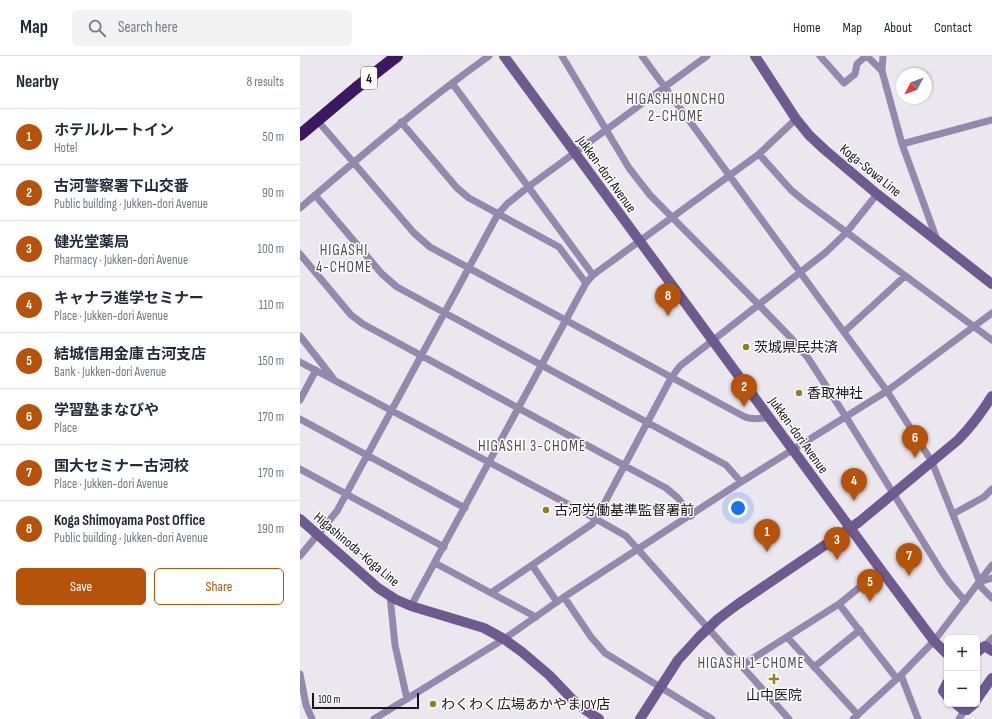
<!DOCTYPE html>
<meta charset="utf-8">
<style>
body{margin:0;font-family:"Sofia Sans Condensed","Noto Sans JP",sans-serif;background:#f2f2f3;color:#1f2937}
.controls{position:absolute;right:12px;bottom:12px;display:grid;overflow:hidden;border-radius:6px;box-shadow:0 1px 3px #0004}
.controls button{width:36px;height:36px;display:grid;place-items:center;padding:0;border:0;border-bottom:1px solid #e0e1e3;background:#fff;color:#1f2937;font:20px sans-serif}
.compass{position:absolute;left:596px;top:12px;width:36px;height:36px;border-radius:50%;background:#fff;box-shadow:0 1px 3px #0004;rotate:229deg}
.scale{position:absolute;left:12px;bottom:10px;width:107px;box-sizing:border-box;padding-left:4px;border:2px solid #151417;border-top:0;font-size:11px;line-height:14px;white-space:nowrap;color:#151417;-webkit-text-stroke:3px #fff;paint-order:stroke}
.you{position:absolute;left:438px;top:452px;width:14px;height:14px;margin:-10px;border:3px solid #fff;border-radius:50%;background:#1a73e8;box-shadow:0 0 0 6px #1a73e833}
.badge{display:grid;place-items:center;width:26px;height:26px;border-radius:50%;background:#b45309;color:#fff;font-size:13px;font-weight:700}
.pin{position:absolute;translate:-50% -33px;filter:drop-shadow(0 1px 2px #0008)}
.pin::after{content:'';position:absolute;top:21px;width:14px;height:12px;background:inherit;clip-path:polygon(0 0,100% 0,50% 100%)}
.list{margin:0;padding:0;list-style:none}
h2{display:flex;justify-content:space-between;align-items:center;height:52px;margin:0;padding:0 16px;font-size:17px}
h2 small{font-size:13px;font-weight:400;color:#747a83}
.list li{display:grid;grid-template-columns:26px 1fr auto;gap:12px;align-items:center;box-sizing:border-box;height:56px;padding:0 16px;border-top:1px solid #e0e1e3}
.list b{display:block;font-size:15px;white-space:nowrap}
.list p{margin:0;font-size:13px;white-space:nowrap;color:#747a83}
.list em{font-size:13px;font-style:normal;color:#747a83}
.actions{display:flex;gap:8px;padding:12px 16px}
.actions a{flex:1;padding:9px 0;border:1px solid #b45309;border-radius:6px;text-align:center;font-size:14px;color:#b45309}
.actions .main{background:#b45309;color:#fff}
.icon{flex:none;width:22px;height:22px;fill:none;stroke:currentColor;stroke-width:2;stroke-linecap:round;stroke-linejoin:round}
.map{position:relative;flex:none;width:692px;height:663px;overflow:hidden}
header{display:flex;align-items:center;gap:24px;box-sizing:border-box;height:56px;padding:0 20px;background:#fff;border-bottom:1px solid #e0e1e3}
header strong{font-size:19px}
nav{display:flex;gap:22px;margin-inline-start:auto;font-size:14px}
.search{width:280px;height:36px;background:#f2f2f3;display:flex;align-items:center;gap:10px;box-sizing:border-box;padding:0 14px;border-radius:6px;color:#747a83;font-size:15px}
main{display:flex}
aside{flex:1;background:#fff}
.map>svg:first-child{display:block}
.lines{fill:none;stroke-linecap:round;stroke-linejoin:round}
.street{stroke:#9588ad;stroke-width:7}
.secondary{stroke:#6e5a8e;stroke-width:10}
.highway{stroke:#3c1863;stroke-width:12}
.poi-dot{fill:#917e24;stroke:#fff;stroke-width:1.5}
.labels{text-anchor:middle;stroke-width:3;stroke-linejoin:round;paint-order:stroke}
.shield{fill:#fff;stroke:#5b5a5d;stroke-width:1}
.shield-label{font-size:13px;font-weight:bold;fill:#151417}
.street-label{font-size:14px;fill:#151417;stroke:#fff}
.poi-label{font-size:14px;fill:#151417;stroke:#fff;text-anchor:start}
.neighbourhood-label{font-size:15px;letter-spacing:1px;fill:#504e55;stroke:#fff}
</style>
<header>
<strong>Map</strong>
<div class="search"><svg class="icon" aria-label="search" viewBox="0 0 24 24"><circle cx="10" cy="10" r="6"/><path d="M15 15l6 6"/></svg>Search here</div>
<nav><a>Home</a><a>Map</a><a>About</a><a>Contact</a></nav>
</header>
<main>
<aside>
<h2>Nearby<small>8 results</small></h2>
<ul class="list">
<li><span class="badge">1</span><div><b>ホテルルートイン</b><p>Hotel</p></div><em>50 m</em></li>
<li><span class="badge">2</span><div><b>古河警察署下山交番</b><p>Public building · Jukken-dori Avenue</p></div><em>90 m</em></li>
<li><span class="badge">3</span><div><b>健光堂薬局</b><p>Pharmacy · Jukken-dori Avenue</p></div><em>100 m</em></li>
<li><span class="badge">4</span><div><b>キャナラ進学セミナー</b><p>Place · Jukken-dori Avenue</p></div><em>110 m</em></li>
<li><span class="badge">5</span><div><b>結城信用金庫 古河支店</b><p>Bank · Jukken-dori Avenue</p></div><em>150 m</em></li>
<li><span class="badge">6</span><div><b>学習塾まなびや</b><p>Place</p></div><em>170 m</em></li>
<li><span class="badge">7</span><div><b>国大セミナー古河校</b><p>Place · Jukken-dori Avenue</p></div><em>170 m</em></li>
<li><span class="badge">8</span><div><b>Koga Shimoyama Post Office</b><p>Public building · Jukken-dori Avenue</p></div><em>190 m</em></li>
</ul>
<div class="actions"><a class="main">Save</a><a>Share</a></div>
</aside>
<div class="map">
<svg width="692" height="663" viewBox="0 0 692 663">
<rect width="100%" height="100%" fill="#eae7ef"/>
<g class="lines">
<path class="street" d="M262 0 329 112 350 139 458 248 491 282 508 302 546 361 640 513 649 526 665 545
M342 0 587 335 632 406 682 532 692 542
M520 0 544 27 555 18 557 8 566 0
M567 0 582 15
M583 0 582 15 602 88 637 184
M152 27 293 219
M17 64 114 177 130 191 445 361C453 364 460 363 469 361
M101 66 157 132 169 142 259 191 286 227
M602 88 692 64
M459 98 491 134 503 144 692 284
M15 139 82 218 97 231 426 409 441 426
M0 152C62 99 123 47 189 0
M0 198 51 259 63 268 366 432 378 442 391 460
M544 276 605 220
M0 280 33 322
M0 306 296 463 326 480 489 663
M0 344 16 314
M0 363 165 452
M0 413 144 491
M653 458 684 441 692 433
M0 500 37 455 198 158 207 148 228 131 407 0
M135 507 236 561
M232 509 257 546
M679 526 692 522
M191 537 292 468 296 463 371 322 380 310 525 197 546 177 577 138
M90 540 95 589 107 643
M264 541 291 581 305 597 412 663
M539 548 597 623
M111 550 286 227 293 219 459 98 496 63
M487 581 558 659
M685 590 692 582
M441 610 539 548 581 514
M514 611 560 574
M0 618 6 649 12 663
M601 619 618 663
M74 663 204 583 264 541 441 426 587 335 692 257
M553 663 601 619 634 585 692 509
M659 663 665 654"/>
<path class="secondary" d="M204 0 581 514 634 585 647 598
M455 0 496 63 509 79 525 94 577 138 692 228
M0 463 78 532 95 543 111 550 184 572 204 583 222 596 249 619 272 643 284 653 299 663
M677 596 685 590 692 595
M647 627 643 635 647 640
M677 643 692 622
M656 648 662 653 667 654 674 648
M340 663 378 604 399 581 418 563 438 548 559 466 658 384C672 370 682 356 692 340"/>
<path class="highway" d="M0 79 56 32 97 0"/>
</g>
<g class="poi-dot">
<circle cx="446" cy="291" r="4"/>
<circle cx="499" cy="337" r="4"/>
<circle cx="246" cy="454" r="4"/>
<path d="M472 617h4v4h4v4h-4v4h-4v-4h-4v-4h4z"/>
<circle cx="133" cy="648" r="4"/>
</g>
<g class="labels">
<rect class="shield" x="61" y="11" width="16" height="22" rx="3"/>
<g class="shield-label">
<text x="69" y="27">4</text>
</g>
<g class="street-label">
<text transform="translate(571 114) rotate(39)" y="5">Koga-Sowa Line</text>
<text transform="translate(307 118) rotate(54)" y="5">Jukken-dori Avenue</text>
<text transform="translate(499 379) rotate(54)" y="5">Jukken-dori Avenue</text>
<text transform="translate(57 493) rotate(40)" y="5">Higashinoda-Koga Line</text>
</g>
<g class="poi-label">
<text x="454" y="296">茨城県民共済</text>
<text x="507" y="342">香取神社</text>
<text x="254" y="459">古河労働基準監督署前</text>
<text x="474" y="644" text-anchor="middle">山中医院</text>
<text x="141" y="653">わくわく広場あかやまJOY店</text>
</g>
<g class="neighbourhood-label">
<text x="376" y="48">HIGASHIHONCHO<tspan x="376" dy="17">2-CHOME</tspan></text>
<text x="44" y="199">HIGASHI<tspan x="44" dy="17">4-CHOME</tspan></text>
<text x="232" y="395">HIGASHI 3-CHOME</text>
<text x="451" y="612">HIGASHI 1-CHOME</text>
</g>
</g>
</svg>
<div class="controls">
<button>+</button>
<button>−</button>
</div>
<svg class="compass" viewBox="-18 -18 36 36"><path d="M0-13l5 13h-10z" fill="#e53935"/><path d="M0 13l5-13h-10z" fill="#747a83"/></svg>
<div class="scale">100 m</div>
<div class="you"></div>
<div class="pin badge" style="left:467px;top:496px">1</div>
<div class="pin badge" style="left:444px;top:351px">2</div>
<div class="pin badge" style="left:537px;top:504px">3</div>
<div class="pin badge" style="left:554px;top:445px">4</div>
<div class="pin badge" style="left:570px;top:546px">5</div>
<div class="pin badge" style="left:615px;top:402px">6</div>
<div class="pin badge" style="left:609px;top:520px">7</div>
<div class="pin badge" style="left:368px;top:260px">8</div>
</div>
</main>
